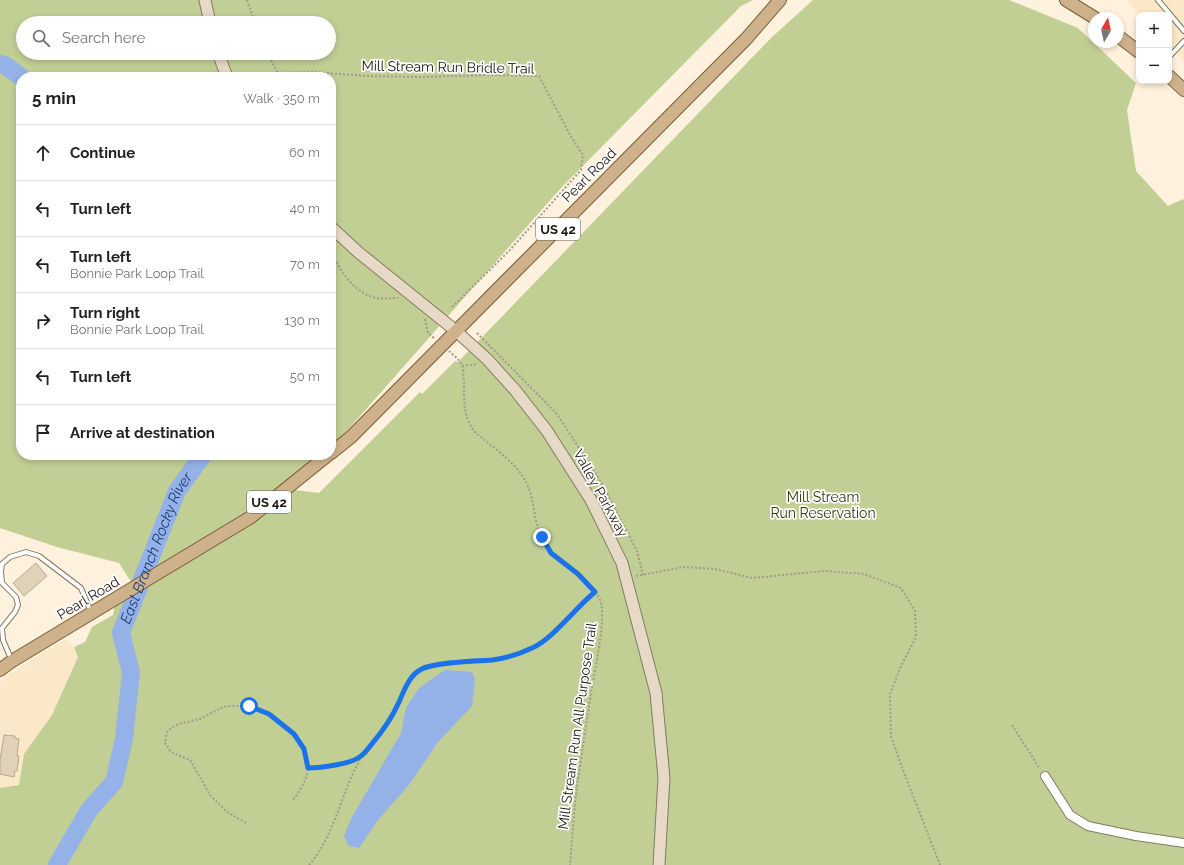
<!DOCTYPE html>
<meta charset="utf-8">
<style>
body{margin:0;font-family:Raleway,sans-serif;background:#f2f2f2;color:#222}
.controls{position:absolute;right:12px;top:12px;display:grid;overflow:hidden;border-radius:8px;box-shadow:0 2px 6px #0003}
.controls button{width:36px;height:36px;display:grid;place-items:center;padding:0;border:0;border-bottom:1px solid #e0e0e0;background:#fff;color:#222;font:20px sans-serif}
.compass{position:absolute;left:1088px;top:12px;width:36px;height:36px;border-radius:50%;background:#fff;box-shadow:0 2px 6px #0003;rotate:9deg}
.stop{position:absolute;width:12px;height:12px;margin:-9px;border:3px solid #1a73e8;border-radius:50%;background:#fff}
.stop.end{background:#1a73e8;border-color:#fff;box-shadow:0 1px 4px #0008}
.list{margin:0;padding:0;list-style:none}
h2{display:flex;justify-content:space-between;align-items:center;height:52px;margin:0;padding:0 16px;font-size:17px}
h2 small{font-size:13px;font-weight:400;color:#767676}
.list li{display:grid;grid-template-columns:26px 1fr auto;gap:12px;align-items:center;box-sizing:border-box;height:56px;padding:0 16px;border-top:1px solid #e0e0e0}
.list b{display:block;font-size:15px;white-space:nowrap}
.list p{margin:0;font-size:13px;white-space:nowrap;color:#767676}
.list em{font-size:13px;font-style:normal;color:#767676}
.icon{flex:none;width:22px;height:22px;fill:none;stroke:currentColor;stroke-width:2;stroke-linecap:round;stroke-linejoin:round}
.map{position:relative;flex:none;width:1184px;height:865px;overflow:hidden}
.search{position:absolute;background:#fff;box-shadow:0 2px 6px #0003;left:16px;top:16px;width:320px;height:44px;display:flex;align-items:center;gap:10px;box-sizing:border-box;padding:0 14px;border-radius:22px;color:#767676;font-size:15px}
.panel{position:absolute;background:#fff;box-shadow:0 2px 6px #0003;left:16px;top:72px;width:320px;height:388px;border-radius:16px}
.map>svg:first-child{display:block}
.built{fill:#fbe8c8}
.green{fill:#c1cf95;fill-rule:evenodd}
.water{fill:#95b2e8}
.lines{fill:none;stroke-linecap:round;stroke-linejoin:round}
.river{stroke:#95b2e8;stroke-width:18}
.building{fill:#e0d1b9;stroke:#b6a891}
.lane-casing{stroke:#867963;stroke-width:6}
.street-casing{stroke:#867963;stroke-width:10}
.secondary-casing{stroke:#867963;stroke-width:13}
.primary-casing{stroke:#7b5b2e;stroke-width:14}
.path{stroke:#a49a8b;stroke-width:2;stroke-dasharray:2 2;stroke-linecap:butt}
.lane{stroke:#fff;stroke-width:4}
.street{stroke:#fff;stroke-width:8}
.secondary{stroke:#e6d9c5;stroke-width:11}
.primary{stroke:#ceb28c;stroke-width:12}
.route{stroke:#1a73e8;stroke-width:5}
.labels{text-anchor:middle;stroke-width:3.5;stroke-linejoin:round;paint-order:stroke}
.shield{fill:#fff;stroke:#615d57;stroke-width:1}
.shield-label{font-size:13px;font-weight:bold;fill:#1d170f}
.street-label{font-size:14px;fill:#1d170f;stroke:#fff}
.park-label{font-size:14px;fill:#323b0c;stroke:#fff}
.water-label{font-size:15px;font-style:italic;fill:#1c3c7b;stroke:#fff}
</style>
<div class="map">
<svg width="1184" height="865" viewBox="0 0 1184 865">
<rect width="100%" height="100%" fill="#fef1dd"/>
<path class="built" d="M1127 0H1184V61L1169 46V15H1140Z
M66 639 74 647 78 657 52 715 24 754 19 785 0 788V681L36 657Z"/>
<path class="green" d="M0 0H753L741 6 560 189 331 449V77H21V455H325L288 489 319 493 420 392 422 394 455 361 458 362 771 38 813 0H1009L1078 28 1136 83 1127 110 1136 171 1168 206 1183 199 1184 200V865H0V788L19 785 24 754 52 715 78 657 74 647 85 642 92 627 113 615 116 596 133 585 119 563 57 547 0 528ZM23 23H329V53H23Z"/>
<path class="water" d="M445 670 472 672 475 679 472 706 438 742 409 785 378 820 359 848 349 846 344 836 351 819 401 733 406 708 419 688Z"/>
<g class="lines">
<g class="river">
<path d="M0 64 5 65 21 77"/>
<path id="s1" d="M57 865 89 810 114 782 124 739 131 672 121 633 177 491 203 455"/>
</g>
</g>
<path class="building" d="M36 563 47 576 24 596 13 583Z
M4 735 15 736V738L19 739 17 756H19L17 771H15L14 777 0 774V760Z"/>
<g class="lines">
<defs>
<path id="lane" d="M1158 0 1184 31
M1169 57 1184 41
M11 659 3 640 2 628 15 612 18 605 16 597 2 583 1 572 2 564 10 557 26 552 39 556 81 588 91 612"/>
<path id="street" d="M1045 776 1070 815 1088 826 1136 836 1184 843"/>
<path id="secondary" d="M205 0 210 23
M218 53 227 77
M331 227 358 252 456 331 487 359 515 390 547 431 591 500 622 563 656 693 664 778 659 865"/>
<path id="primary" d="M1066 0 1095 18
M1118 36 1139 52
M1169 76 1184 90
M331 453 351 437 746 39 780 0
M0 670 12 661 251 517 328 455"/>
</defs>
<use href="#lane" class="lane-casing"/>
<use href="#street" class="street-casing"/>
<use href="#secondary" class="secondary-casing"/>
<use href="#primary" class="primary-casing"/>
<path class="path" d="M247 0 255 23
M267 53 278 73 313 72 367 76 422 77 489 75 539 76 570 135 583 155 581 170 509 251 452 307
M331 247C336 268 354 293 376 298 383 299 390 298 398 298
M425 319 428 333 434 338
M477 333 557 414 603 485 637 551 643 575
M449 351C453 355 459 359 462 365 464 370 463 378 464 383 464 402 463 418 476 433 497 451 524 467 531 495 535 512 536 530 545 545 557 566 589 575 600 600 607 616 595 669 592 687 587 720 582 753 577 786 574 812 572 839 570 865
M462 366 477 364
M636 576 684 567 715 569 752 578 825 571 864 574 901 588 915 611 916 637 901 666 890 694 891 737 903 770 940 865
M1012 725 1040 769
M308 768C325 768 346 765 361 756
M246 823 227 812 210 795 190 760 171 752 165 743C166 740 166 734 168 731 175 723 190 722 199 719 208 716 215 710 224 707 230 705 242 706 248 707 274 710 308 741 308 768 308 778 298 794 292 801
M309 865C336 834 341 791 362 756 371 741 384 730 393 715 402 698 406 676 425 668L500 658 533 648 544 642 578 607 595 592"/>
<use href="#lane" class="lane"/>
<use href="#street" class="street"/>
<use href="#secondary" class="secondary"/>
<use href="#primary" class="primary"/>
</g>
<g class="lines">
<path class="route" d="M249 706 269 714 294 734 304 749 308 768C320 768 352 764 361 756 364 754 368 749 371 745 382 732 392 718 399 702 404 691 409 676 420 670 432 662 476 661 492 660 506 658 520 654 532 648 552 640 576 607 595 592L578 574 551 553 542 537"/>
</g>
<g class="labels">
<g class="shield">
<rect x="536" y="218" width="44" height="22" rx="3"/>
<rect x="247" y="491" width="44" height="22" rx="3"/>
</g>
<g class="shield-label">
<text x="558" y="234">US 42</text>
<text x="269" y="507">US 42</text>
</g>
<g class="street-label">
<text transform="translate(448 67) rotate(1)" y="5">Mill Stream Run Bridle Trail</text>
<text transform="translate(589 175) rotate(-45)" y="5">Pearl Road</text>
<text transform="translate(601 493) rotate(61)" y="5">Valley Parkway</text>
<text transform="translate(88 598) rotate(-31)" y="5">Pearl Road</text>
<text transform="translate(577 726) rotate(-82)" y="5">Mill Stream Run All Purpose Trail</text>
</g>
<g class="park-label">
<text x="823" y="502">Mill Stream<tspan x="823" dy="16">Run Reservation</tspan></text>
</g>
<g class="water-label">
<text dy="5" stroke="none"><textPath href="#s1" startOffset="345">East Branch Rocky River</textPath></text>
</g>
</g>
</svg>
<div class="controls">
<button>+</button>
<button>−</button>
</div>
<svg class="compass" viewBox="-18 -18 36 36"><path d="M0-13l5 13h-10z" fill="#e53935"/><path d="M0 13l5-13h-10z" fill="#767676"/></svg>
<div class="stop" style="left:249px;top:706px"></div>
<div class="stop end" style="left:542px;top:537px"></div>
<div class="search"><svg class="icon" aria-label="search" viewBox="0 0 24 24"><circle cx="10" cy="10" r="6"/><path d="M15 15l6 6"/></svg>Search here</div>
<section class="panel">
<h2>5 min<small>Walk · 350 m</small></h2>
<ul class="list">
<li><svg class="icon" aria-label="ahead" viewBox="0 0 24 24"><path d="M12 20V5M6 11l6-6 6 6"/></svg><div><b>Continue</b></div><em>60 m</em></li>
<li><svg class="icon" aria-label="left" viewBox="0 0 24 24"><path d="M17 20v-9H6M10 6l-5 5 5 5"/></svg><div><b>Turn left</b></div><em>40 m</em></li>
<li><svg class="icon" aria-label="left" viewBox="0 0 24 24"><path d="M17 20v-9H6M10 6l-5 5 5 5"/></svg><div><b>Turn left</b><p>Bonnie Park Loop Trail</p></div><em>70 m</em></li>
<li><svg class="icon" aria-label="right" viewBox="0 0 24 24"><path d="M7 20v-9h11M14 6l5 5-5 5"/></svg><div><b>Turn right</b><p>Bonnie Park Loop Trail</p></div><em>130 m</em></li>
<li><svg class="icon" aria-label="left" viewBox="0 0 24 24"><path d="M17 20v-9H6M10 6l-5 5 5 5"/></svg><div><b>Turn left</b></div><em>50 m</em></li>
<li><svg class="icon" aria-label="arrive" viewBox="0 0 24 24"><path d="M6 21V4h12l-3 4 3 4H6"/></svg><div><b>Arrive at destination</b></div></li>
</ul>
</section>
</div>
